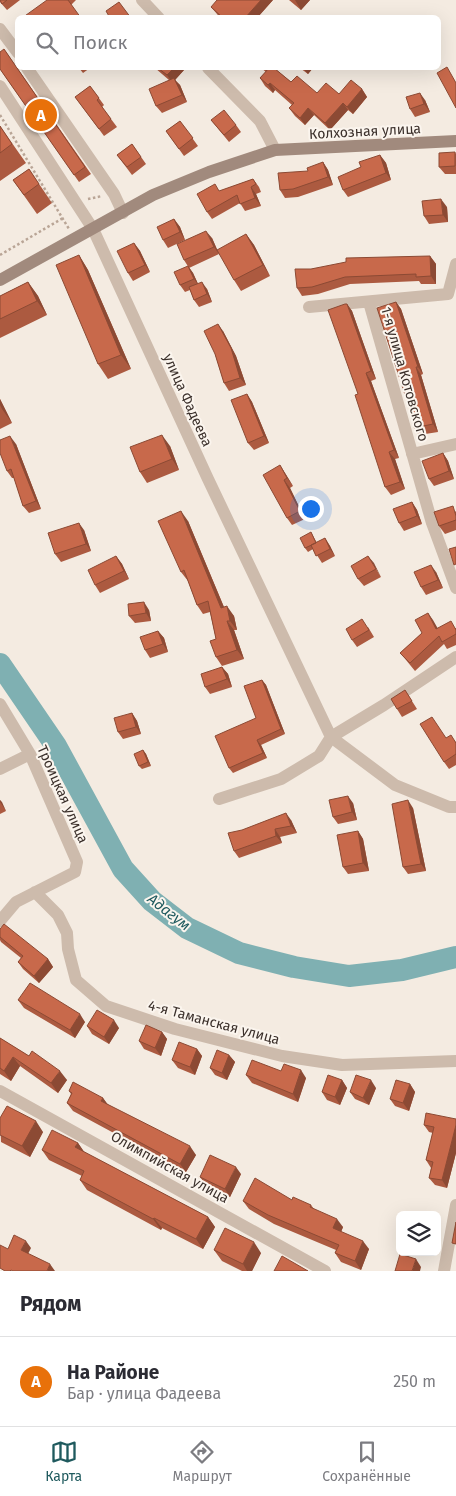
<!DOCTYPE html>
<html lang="ru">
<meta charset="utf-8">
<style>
body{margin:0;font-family:"Fira Sans",sans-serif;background:#f2f2f3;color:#2b2b33}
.controls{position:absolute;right:15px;bottom:15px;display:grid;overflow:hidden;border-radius:8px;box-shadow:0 5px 20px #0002}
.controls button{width:45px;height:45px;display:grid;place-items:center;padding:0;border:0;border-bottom:1px solid #e1e1e2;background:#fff;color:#2b2b33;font:25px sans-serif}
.you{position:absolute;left:310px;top:508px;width:18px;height:18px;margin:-12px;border:4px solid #fff;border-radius:50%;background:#1a73e8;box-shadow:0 0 0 8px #1a73e833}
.badge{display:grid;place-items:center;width:32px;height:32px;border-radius:50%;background:#1f5a5e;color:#fff;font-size:16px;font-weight:700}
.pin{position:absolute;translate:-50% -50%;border:2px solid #fff;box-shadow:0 1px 5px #0006}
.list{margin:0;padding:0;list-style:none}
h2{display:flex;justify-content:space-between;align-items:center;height:65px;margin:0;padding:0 20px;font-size:21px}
h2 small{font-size:16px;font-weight:400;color:#7c7c81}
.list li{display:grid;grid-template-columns:32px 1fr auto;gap:15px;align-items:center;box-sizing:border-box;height:90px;padding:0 20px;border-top:1px solid #e1e1e2}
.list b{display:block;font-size:19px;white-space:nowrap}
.list p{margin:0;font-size:16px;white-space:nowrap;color:#7c7c81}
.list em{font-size:16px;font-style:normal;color:#7c7c81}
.icon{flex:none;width:28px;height:28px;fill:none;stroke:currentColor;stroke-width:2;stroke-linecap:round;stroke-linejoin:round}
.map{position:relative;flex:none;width:456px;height:1271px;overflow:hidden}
.search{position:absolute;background:#fff;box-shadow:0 5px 20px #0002;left:15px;right:15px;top:15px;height:55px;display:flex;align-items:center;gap:12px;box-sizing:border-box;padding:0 18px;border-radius:8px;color:#7c7c81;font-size:19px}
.sheet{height:155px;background:#fff}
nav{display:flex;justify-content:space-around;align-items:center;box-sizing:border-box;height:70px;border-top:1px solid #e1e1e2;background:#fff;font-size:14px;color:#7c7c81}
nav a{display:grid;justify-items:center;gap:2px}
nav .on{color:#1f5a5e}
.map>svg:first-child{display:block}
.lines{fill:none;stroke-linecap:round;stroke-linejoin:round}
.river{stroke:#7fb0b2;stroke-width:22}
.path{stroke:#b9a596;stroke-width:2.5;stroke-dasharray:2.5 2.5;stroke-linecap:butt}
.street{stroke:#cdbbac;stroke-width:12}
.secondary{stroke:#a18a7d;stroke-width:12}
.wall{fill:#ac5a40}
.shaded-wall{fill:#8c4a34}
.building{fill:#c8694b;stroke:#8c4a34}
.labels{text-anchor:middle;stroke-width:4;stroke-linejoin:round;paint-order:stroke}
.street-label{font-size:14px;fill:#3b302b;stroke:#fbf5ee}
.water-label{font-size:15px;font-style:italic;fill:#1f5a5e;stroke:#fbf5ee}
</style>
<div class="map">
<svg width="456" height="1271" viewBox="0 0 456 1271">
<rect width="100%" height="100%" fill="#f4ebe1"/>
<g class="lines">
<path class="river" d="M0 664 56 746 123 869 152 901 187 928 239 953 294 967 349 976 402 970 456 957"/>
<path class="path" d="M0 115 69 229
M88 199 102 196
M0 255 63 218"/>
<path class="street" d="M142 0 159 18
M0 29 18 53
M27 68 114 194 123 213
M208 68 260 121 275 150
M0 86 93 229 208 479 331 737 395 785 449 807H456
M369 302 432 523 456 588
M309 307 448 294 456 264
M412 454 456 444
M0 704 30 754 77 862 75 872 16 902 0 921
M0 769 30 754
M219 799 281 779 319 756 331 737 384 705 456 657
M35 892 58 915 67 933 68 949 76 980 106 1006 175 1029 282 1056 342 1065 456 1061
M0 1091 325 1271
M444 1271 456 1205"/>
<path class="secondary" d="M0 280 153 195 209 172 275 150 456 141"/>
</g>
<path class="wall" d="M0 0H20L7 10 0 2Z
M47 0H76L71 5Z
M273 0 257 18H220L217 14 211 7Z
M289 0H310L301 10Z
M4 49 91 174 79 182 0 69Z
M79 68H90L83 73Z
M155 68H182L184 70 175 80 180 85 187 102 162 113 156 106 169 80Z
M261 68H274L291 82 317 93 339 94 362 89 367 97 353 114 348 110 330 130 314 115 305 125 295 116 289 108 292 105 275 90 273 93 265 86 260 78 266 72Z
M300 68H313L308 74Z
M90 86 104 105 102 107 117 127 104 136 75 97Z
M425 100 430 112 415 117 410 109Z
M211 120 236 125 241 132 229 142Z
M180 121 198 146 184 156 166 131Z
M0 126 26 163 0 181Z
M132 144 146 164 132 175 117 155Z
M455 152 456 154V174H445L439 167Z
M380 155 386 163 391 180 348 197 343 190 361 167Z
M323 162 328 170 333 185 298 197 285 198 280 190Z
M29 169 52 203 37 214 13 180Z
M253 179 259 187 261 192 256 194 261 206 245 211 240 203 212 219 207 212 220 191Z
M447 207 448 222 429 224 424 216Z
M174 219 180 227 185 240 168 248 163 240Z
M246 234 254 245 270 276 241 291 234 280Z
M212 238 219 254 189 268 184 260Z
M134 243 140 251 150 272 133 281 128 273Z
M79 255 88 270 131 369 108 379 98 364Z
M430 256 436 264V284H421L419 281 350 284 318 294 302 296 297 288 311 269Z
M188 266 193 273 198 284 207 289 212 302 199 307 194 300 190 290 185 292 180 285Z
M28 282 38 296 47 315 0 338V296Z
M396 302 401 309 423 374 421 375 438 432 419 435 414 428 410 408 408 404Z
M347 304 352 311 376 379 371 381 399 458 395 459 405 489 391 495 385 487 358 394Z
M223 331 236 356 246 385 229 391 224 383 215 354Z
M247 394 252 402 269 443 254 450 248 443Z
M0 399 12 423 0 429Z
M16 444 41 509 29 513 23 506 14 478H12L7 471Z
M170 446 179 470 147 483 140 472Z
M443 453 448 461 454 479 434 486 429 479Z
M280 465 293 486 290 488 305 519 292 525 287 518Z
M412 502 417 510 422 524 404 531 399 523Z
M456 511V530L445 534 439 526Z
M188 521 224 607 234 616 237 630H234L244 659 222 666 216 657V639L210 612 203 614 197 605 188 581 181 572Z
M84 530 91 551 61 562 55 554Z
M311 532 317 543 325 538 330 546 335 556 322 563 313 549 308 552 305 548Z
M116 556 122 564 129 579 100 593 95 585Z
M368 556 381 577 364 586 358 579Z
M436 572 443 588 426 595 421 587Z
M149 610 151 621 135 623 129 616Z
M428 613 437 628H456V645L447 649 444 644 415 671 406 660 400 653 422 633Z
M368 627 374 637 357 647 352 640Z
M158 631 164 638 168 652 150 658 145 650Z
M222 667 228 674 232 687 210 694 205 687Z
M262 680 266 685 285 734 261 745 267 758 233 773 229 768 256 718Z
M405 690 417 709 402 717 397 709Z
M132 713 137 721 141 734 123 739 118 732Z
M446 738 456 742V765L449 769 444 762Z
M143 750 146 754 151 766 142 769 139 766Z
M0 800 6 811 0 814Z
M353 803 357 820 338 824 333 817Z
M413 808 426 871 408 874 403 867Z
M291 820 297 833 280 837 282 843 239 858 234 851Z
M358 831 363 839 369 871 348 874 343 867Z
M0 929 48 959 53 967 39 983 23 969 18 962 21 958 1 942 0 940Z
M18 1000 85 1022 75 1038 24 1008Z
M87 1026 119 1028 109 1044 92 1034Z
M162 1032 167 1039 161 1056 144 1049 139 1041Z
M0 1038 67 1080 58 1093 20 1066 11 1081 0 1074Z
M197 1049 202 1056 195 1075 178 1068 172 1060Z
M229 1055 235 1062 227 1080 215 1075 210 1068Z
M281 1071 306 1078 298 1102 252 1083 246 1075Z
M342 1080 347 1088 340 1105 327 1100 322 1092Z
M410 1084 415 1092 409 1111 395 1106 390 1099Z
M376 1088 369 1105 355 1099 350 1092Z
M69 1091 103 1098 107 1104 196 1155 186 1172 73 1111 67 1103 71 1094Z
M0 1118 43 1132 30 1157 1 1142Z
M456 1119V1153L447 1188 435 1185 429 1178 431 1168 426 1160 433 1133 429 1132 424 1125Z
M78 1143 84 1152 208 1217 215 1227 203 1249 162 1228 161 1230 87 1190 80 1180 82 1176 49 1160 42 1150Z
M241 1174 230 1197 205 1184 200 1177Z
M292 1200 311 1205 314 1209 343 1227 341 1232 369 1249 361 1270 341 1262 335 1253 336 1250 274 1224 249 1209 243 1201Z
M214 1250 261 1253 252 1271H242L222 1261Z"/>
<path class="shaded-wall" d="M261 0H273L257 18H245Z
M295 0H310L301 10Z
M174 68H182L184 70 175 80 180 85 187 102 167 75Z
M303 68H313L308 74Z
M270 83 275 90 273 93 268 85Z
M362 89 367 97 353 114 347 107Z
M420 93 425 100 430 112 424 104Z
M343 103 348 110 330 130 325 123Z
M308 108 314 115 305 125 300 118Z
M380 155 386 163 391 180 386 173Z
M323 162 328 170 333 185 328 177Z
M251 187 256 194 261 206 255 198Z
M441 199 447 207 448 222 443 215Z
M174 219 180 227 185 240 180 232Z
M206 231 212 238 219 254 214 247Z
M246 234 254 245 270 276 263 265Z
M134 243 140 251 150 272 145 265Z
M79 255 88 270 131 369 121 355Z
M430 256 436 264V284L431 276Z
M188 266 193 273 199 286 194 279Z
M28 282 38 296 47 315 37 301Z
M202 282 207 289 212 302 207 294Z
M396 302 401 309 423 374 418 367Z
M347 304 352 311 376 379 371 371Z
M218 324 223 331 236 356 246 385 240 378Z
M416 367 421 375 438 432 433 424Z
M366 373 371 381 399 458 394 450Z
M247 394 252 402 269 443 264 436Z
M0 399 12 423 2 409 0 405Z
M162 435 170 446 179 470 172 459Z
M10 436 16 444 41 509 36 501Z
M389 452 395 459 405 489 400 482Z
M443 453 448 461 454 479 449 471Z
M280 465 285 473 293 486 287 478Z
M284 480 290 488 305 519 300 511Z
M412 502 417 510 422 524 417 516Z
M181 511 188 521 228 617 221 608Z
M79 523 84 530 91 551 86 544Z
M325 538 330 546 335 556 330 549Z
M116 556 122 564 129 579 124 571Z
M368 556 374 563 381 577 376 569Z
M431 565 436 572 443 588 438 580Z
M144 602 149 610 151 621 146 613Z
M227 606 234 616 237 630 230 621Z
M428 613 433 620 442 636 436 629Z
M227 621 234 630 244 659 237 650Z
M158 631 164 638 168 652 163 644Z
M222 667 228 674 232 687 227 679Z
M262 680 266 685 285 734 281 729Z
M132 713 137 721 141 734 136 727Z
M257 740 261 745 267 758 263 753Z
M143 750 146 754 151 766 148 762Z
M348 796 353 803 357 820 352 812Z
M0 800 2 802 6 811 0 802Z
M408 800 413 808 426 871 421 864Z
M286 813 291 820 297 833 291 826Z
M275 829 280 837 282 843 276 836Z
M358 831 363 839 369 871 363 863Z
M48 959 53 967 39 983 34 976Z
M80 1014 85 1022 75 1038 70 1030Z
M114 1020 119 1028 109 1044 104 1037Z
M162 1032 167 1039 161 1056 155 1048Z
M197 1049 202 1056 195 1075 190 1067Z
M229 1055 235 1062 227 1080 222 1073Z
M13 1057 20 1066 11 1081 4 1071Z
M301 1070 306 1078 298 1102 293 1094Z
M60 1071 67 1080 58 1093 51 1083Z
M342 1080 347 1088 340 1105 335 1097Z
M371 1080 376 1088 369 1105 363 1098Z
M410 1084 415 1092 409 1111 403 1103Z
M103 1098 109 1106 101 1101Z
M36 1121 43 1132 30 1157 22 1146Z
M456 1125V1153L447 1188 442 1180Z
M78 1143 85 1153 75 1147Z
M190 1146 196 1155 186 1172 180 1164Z
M236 1167 241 1174 230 1197 225 1189Z
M208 1217 215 1227 203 1249 196 1239Z
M154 1218 162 1228 161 1230 153 1219Z
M337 1219 343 1227 339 1237 333 1228Z
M437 1221 441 1226 437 1240Z
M26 1241 31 1248 26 1258 21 1250Z
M363 1241 369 1249 361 1270 355 1261Z
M254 1242 261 1253 252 1271H247L243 1264Z
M416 1259 421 1267 420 1271H412Z
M50 1264 55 1271H47Z"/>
<path class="building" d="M0 0H7L2 4Z
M47 0H68L81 18H22Z
M217 0H261L245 18H223L211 7Z
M119 2 131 18H110L106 11Z
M4 49 85 167 74 175 0 69V52Z
M447 67 456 83V108L437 73Z
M158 68H174L167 75Z
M269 68H274L291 82 297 76 317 93 326 83 339 94 351 80 362 89 347 107 343 103 325 123 308 108 300 118 289 108 294 103 270 83 268 85 260 78Z
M174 78 182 95 156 106 149 89Z
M90 86 99 98 97 100 111 119 99 129 75 97Z
M420 93 424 104 410 109 406 97Z
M224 110 236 125 224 135 211 120Z
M180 121 193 138 179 149 166 131Z
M0 126 12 144 0 153Z
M132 144 141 157 127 167 117 155Z
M455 152V166L439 167V153Z
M380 155 386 173 343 190 338 177 361 167 359 162Z
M323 162 328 177 293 189 280 190 278 173 308 171 307 168Z
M29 169 39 184 24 195 13 180Z
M253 179 256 184 251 187 255 198 240 204 237 195 207 212 197 194 215 184 219 191Z
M441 199 443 215 424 216 422 201Z
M174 219 180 232 163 240 157 227Z
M206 231 214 247 184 260 177 244Z
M246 234 263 265 234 280 217 250Z
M134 243 145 265 128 273 117 251Z
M79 255 121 355 98 364 56 265Z
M430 256 431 276 416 277V274L345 277 312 287 297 288 295 269H311L346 262V258Z
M188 266 194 279 180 285 174 272Z
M28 282 37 301 0 319V296Z
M202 282 207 294 194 300 189 287Z
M396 302 418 367H416L433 424 414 428 409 404H408L377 308Z
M345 304H347L371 371 366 373 394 450 389 452 400 482 385 487 355 395 358 394 328 310Z
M218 324 231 348 240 378 224 383 215 354 204 331Z
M247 394 264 436 248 443 231 400Z
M162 435 172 459 140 472 130 447Z
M10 436 36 501 23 506 11 469 7 471 0 453V440Z
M443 453 449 471 429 479 422 461Z
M280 465 287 478 284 480 300 511 287 518 263 475Z
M412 502 417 516 399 523 393 509Z
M453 506 456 516V520L439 526 434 512Z
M181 511 221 608 227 606 230 621H227L237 650 216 657 210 641 216 639 208 601 197 605 184 570 181 572 158 521Z
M79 523 86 544 55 554 48 533Z
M311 532 316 543 305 548 300 538Z
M325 538 330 549 316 556 311 545Z
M456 547V564L454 565 449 549Z
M116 556 124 571 95 585 88 570Z
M368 556 376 569 358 579 351 566Z
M431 565 438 580 421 587 414 572Z
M144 602 146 613 129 616 128 604Z
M428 613 436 629 451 621 456 630V634L442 642 439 636 410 663 400 653 422 633 415 620Z
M362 619 369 630 352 640 346 629Z
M158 631 163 644 145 650 140 637Z
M222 667 227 679 205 687 201 674Z
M262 680 281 729 257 740 263 753 229 768 215 736 256 718 244 686Z
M405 690 412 701 397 709 391 699Z
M132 713 136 727 118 732 114 718Z
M432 717 446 738 451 735 456 743V754L444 762 420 724Z
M143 750 148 762 139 766 134 754Z
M348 796 352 812 333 817 329 800Z
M408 800 421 864 403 867 392 804Z
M286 813 291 826 275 829 276 836 234 851 228 833 242 830Z
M358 831 363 863 343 867 337 835Z
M4 924 48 959 34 976 18 962 23 956 0 937V929Z
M30 983 80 1014 70 1030 18 1000Z
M97 1010 114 1020 104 1037 87 1026Z
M146 1025 162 1032 155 1048 139 1041Z
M0 1038 29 1056 32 1051 60 1071 51 1083 13 1057 4 1071 0 1068Z
M179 1042 197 1049 190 1067 172 1060Z
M217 1050 229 1055 222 1073 210 1068Z
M252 1060 281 1071 284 1064 301 1070 293 1094 246 1075Z
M328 1075 342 1080 335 1097 322 1092Z
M356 1075 371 1080 363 1098 350 1092Z
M396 1080 410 1084 403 1103 390 1099Z
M73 1082 103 1098 101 1101 190 1146 180 1164 67 1103 72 1093 69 1091Z
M7 1106 36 1121 22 1146 0 1135V1118Z
M426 1113 456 1119V1125L442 1180 429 1178 433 1162 426 1160 434 1127 424 1125Z
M52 1130 78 1143 75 1147 208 1217 196 1239 154 1218 153 1219 80 1180 84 1171 42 1150Z
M210 1155 236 1167 225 1189 200 1177Z
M255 1178 292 1200 293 1197 311 1205 310 1207 337 1219 333 1228 363 1241 355 1261 335 1253 339 1245 268 1215 243 1201Z
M456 1222V1244L452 1243Z
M225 1228 254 1242 243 1264 214 1250Z
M14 1235 26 1241 21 1250 50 1264 47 1271H13L11 1270 10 1271H5L0 1268V1245L8 1249Z
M400 1254 416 1259 412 1271H395Z
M282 1256 308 1271H274Z"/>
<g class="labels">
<g class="street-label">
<text transform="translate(365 131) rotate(-3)" y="5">Колхозная улица</text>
<text transform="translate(405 374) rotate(74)" y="5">1-я улица Котовского</text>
<text transform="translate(188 400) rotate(66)" y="5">улица Фадеева</text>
<text transform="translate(63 794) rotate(66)" y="5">Троицкая улица</text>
<text transform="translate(214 1022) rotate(15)" y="5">4-я Таманская улица</text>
<text transform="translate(170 1167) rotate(29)" y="5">Олимпийская улица</text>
</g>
<g class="water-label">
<text transform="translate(169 912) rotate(38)" y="5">Адагум</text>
</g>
</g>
</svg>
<div class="controls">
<button><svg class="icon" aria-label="layers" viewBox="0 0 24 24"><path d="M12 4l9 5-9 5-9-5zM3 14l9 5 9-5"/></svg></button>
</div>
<div class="you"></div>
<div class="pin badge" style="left:41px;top:115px;background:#e8710a">A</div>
<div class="search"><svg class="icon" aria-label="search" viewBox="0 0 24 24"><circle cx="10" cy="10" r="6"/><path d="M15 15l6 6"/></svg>Поиск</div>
</div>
<section class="sheet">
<h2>Рядом<small></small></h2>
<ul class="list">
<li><span class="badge" style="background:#e8710a">A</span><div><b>На Районе</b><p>Бар · улица Фадеева</p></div><em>250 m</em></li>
</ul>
</section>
<nav>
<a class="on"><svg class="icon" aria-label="map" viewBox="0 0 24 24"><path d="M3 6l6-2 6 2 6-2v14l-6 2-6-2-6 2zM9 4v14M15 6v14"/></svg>Карта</a>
<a><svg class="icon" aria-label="directions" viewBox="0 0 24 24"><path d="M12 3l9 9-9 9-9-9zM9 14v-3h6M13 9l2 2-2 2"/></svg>Маршрут</a>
<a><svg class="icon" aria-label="saved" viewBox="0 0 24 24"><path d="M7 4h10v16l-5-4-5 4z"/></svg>Сохранённые</a>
</nav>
